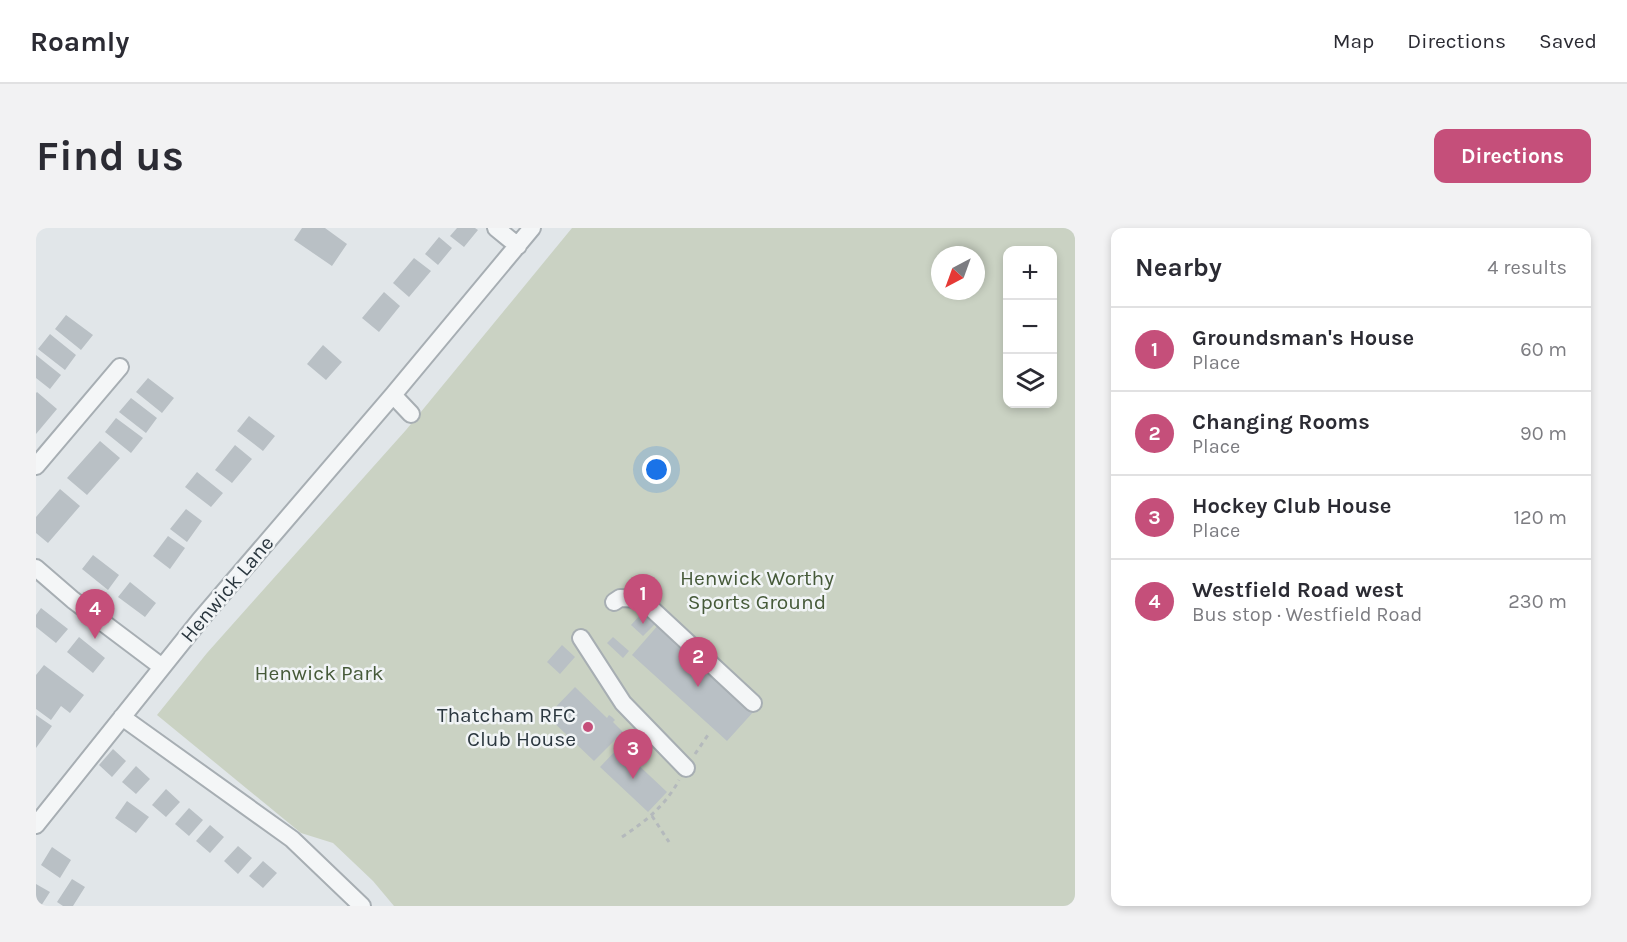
<!DOCTYPE html>
<meta charset="utf-8">
<style>
body{margin:0;font-family:Karla,sans-serif;background:#f2f2f3;color:#2b2b33}
.controls{position:absolute;right:18px;top:18px;display:grid;overflow:hidden;border-radius:12px;box-shadow:0 3px 9px #0003}
.controls button{width:54px;height:54px;display:grid;place-items:center;padding:0;border:0;border-bottom:2px solid #e1e1e2;background:#fff;color:#2b2b33;font:30px sans-serif}
.compass{position:absolute;left:895px;top:18px;width:54px;height:54px;border-radius:50%;background:#fff;box-shadow:0 3px 9px #0003;rotate:221deg}
.you{position:absolute;left:621px;top:242px;width:21px;height:21px;margin:-15px;border:4px solid #fff;border-radius:50%;background:#1a73e8;box-shadow:0 0 0 9px #1a73e833}
.badge{display:grid;place-items:center;width:39px;height:39px;border-radius:50%;background:#c54f7a;color:#fff;font-size:20px;font-weight:700}
.pin{position:absolute;translate:-50% -50px;filter:drop-shadow(0 2px 3px #0008)}
.pin::after{content:'';position:absolute;top:32px;width:21px;height:18px;background:inherit;clip-path:polygon(0 0,100% 0,50% 100%)}
.list{margin:0;padding:0;list-style:none}
h2{display:flex;justify-content:space-between;align-items:center;height:78px;margin:0;padding:0 24px;font-size:26px}
h2 small{font-size:20px;font-weight:400;color:#7c7c81}
.list li{display:grid;grid-template-columns:39px 1fr auto;gap:18px;align-items:center;box-sizing:border-box;height:84px;padding:0 24px;border-top:2px solid #e1e1e2}
.list b{display:block;font-size:22px;white-space:nowrap}
.list p{margin:0;font-size:20px;white-space:nowrap;color:#7c7c81}
.list em{font-size:20px;font-style:normal;color:#7c7c81}
.icon{flex:none;width:33px;height:33px;fill:none;stroke:currentColor;stroke-width:2;stroke-linecap:round;stroke-linejoin:round}
.map{position:relative;flex:none;width:1039px;height:678px;overflow:hidden;border-radius:12px}
header{display:flex;align-items:center;gap:36px;box-sizing:border-box;height:84px;padding:0 30px;background:#fff;border-bottom:2px solid #e1e1e2}
header strong{font-size:28px}
nav{display:flex;gap:33px;margin-inline-start:auto;font-size:21px}
.intro{display:flex;align-items:center;justify-content:space-between;box-sizing:border-box;height:144px;padding:0 36px}
h1{margin:0;font-size:42px}
.button{padding:15px 27px;border-radius:12px;background:#c54f7a;color:#fff;font-size:21px;font-weight:700}
main{display:flex;gap:36px;padding:0 36px}
aside{flex:1;background:#fff;border-radius:12px;box-shadow:0 3px 9px #0003}
.map>svg:first-child{display:block}
.green{fill:#cad2c3;fill-rule:evenodd}
.building{fill:#b9c0c5}
.lines{fill:none;stroke-linecap:round;stroke-linejoin:round}
.minor-casing{stroke:#a7aeb3;stroke-width:20}
.path{stroke:#b4b9bc;stroke-width:3;stroke-dasharray:4.5 4.5;stroke-linecap:butt}
.minor{stroke:#f4f6f7;stroke-width:16}
.poi-dot{fill:#c54f7a;stroke:#f1f4f6;stroke-width:2}
.labels{text-anchor:middle;stroke-width:5;stroke-linejoin:round;paint-order:stroke}
.park-label{font-size:21px;fill:#465a39;stroke:#f1f4f6}
.street-label{font-size:21px;fill:#2b373f;stroke:#f1f4f6}
.poi-label{font-size:21px;fill:#2b373f;stroke:#f1f4f6;text-anchor:end}
</style>
<header>
<strong>Roamly</strong>
<nav><a>Map</a><a>Directions</a><a>Saved</a></nav>
</header>
<div class="intro"><h1>Find us</h1><a class="button">Directions</a></div>
<main>
<div class="map">
<svg width="1039" height="678" viewBox="0 0 1039 678">
<rect width="100%" height="100%" fill="#e1e6e9"/>
<path class="green" d="M536 0H1039V678H358L337 653 297 615 265 605 121 487 171 425 370 202ZM972 22H1017V176H972ZM904 27H940V63H904Z"/>
<path class="building" d="M266 0H289L311 16 296 38 258 12Z
M421 0H439L442 2 428 19 414 8Z
M403 9 416 20 402 37 389 26Z
M378 30 395 43 373 69 357 55Z
M348 64 364 78 343 104 326 90Z
M30 87 57 107 45 122 19 101Z
M14 106 40 127 29 142 2 121Z
M287 117 306 134 290 152 271 136Z
M0 127 25 147 14 161 0 150Z
M112 150 138 170 126 185 100 164Z
M1 164 21 181 0 206V165Z
M95 170 121 190 110 205 83 184Z
M213 188 239 208 227 223 201 203Z
M80 190 107 210 95 225 69 204Z
M64 213 84 230 51 267 31 250Z
M199 217 216 231 196 255 179 242Z
M161 244 187 265 175 279 149 259Z
M24 261 44 278 12 315 0 305V289Z
M150 281 166 293 151 314 134 301Z
M132 308 149 320 134 341 117 328Z
M57 327 83 347 72 362 46 341Z
M94 354 120 375 109 389 82 369Z
M5 380 32 401 20 415 0 399V387Z
M607 384 619 396 607 408 595 397Z
M624 395 719 482 691 513 596 427Z
M43 409 69 430 57 445 31 424Z
M577 409 593 423 587 430 571 415Z
M526 417 539 429 524 446 511 434Z
M8 437 48 467 34 485 25 478 15 492 0 481V447Z
M539 459 571 490 573 487 576 489 579 492 577 494 587 504 558 533 511 488Z
M0 487 16 498 0 520Z
M583 519 591 526 593 524 599 529 596 531 631 564 612 584 564 539Z
M77 521 90 533 76 549 63 537Z
M100 538 114 551 100 566 86 554Z
M130 561 144 574 130 589 116 577Z
M91 573 113 589 100 605 79 590Z
M153 580 167 592 153 608 139 596Z
M174 597 188 609 174 625 160 613Z
M202 618 216 630 202 646 188 633Z
M16 619 35 632 24 650 5 637Z
M227 633 241 645 227 660 213 648Z
M36 651 49 659 37 678H27L21 674Z
M0 656 14 664 5 678H0Z"/>
<g class="lines">
<defs>
<path id="minor" d="M460 0 482 18
M357 167 375 186
M0 238 84 139
M0 340 37 372 126 439
M578 374 584 370 605 371 717 475
M545 410 587 475 650 540
M86 489 256 611 326 678
M0 597 164 392 357 167 496 0"/>
</defs>
<use href="#minor" class="minor-casing"/>
<path class="path" d="M595 526 604 516
M659 526 674 504
M616 588 633 614
M586 609C610 593 629 578 643 552"/>
<use href="#minor" class="minor"/>
</g>
<circle class="poi-dot" cx="552" cy="499" r="6"/>
<g class="labels">
<g class="park-label">
<text x="721" y="357">Henwick Worthy<tspan x="721" dy="24">Sports Ground</tspan></text>
<text x="283" y="452">Henwick Park</text>
</g>
<g class="street-label">
<text transform="translate(191 361) rotate(-50)" y="7">Henwick Lane</text>
</g>
<g class="poi-label">
<text x="540" y="494">Thatcham RFC<tspan x="540" dy="24">Club House</tspan></text>
</g>
</g>
</svg>
<div class="controls">
<button>+</button>
<button>−</button>
<button><svg class="icon" aria-label="layers" viewBox="0 0 24 24"><path d="M12 4l9 5-9 5-9-5zM3 14l9 5 9-5"/></svg></button>
</div>
<svg class="compass" viewBox="-18 -18 36 36"><path d="M0-13l5 13h-10z" fill="#e53935"/><path d="M0 13l5-13h-10z" fill="#7c7c81"/></svg>
<div class="you"></div>
<div class="pin badge" style="left:607px;top:396px">1</div>
<div class="pin badge" style="left:662px;top:459px">2</div>
<div class="pin badge" style="left:597px;top:551px">3</div>
<div class="pin badge" style="left:59px;top:411px">4</div>
</div>
<aside>
<h2>Nearby<small>4 results</small></h2>
<ul class="list">
<li><span class="badge">1</span><div><b>Groundsman's House</b><p>Place</p></div><em>60 m</em></li>
<li><span class="badge">2</span><div><b>Changing Rooms</b><p>Place</p></div><em>90 m</em></li>
<li><span class="badge">3</span><div><b>Hockey Club House</b><p>Place</p></div><em>120 m</em></li>
<li><span class="badge">4</span><div><b>Westfield Road west</b><p>Bus stop · Westfield Road</p></div><em>230 m</em></li>
</ul>
</aside>
</main>
